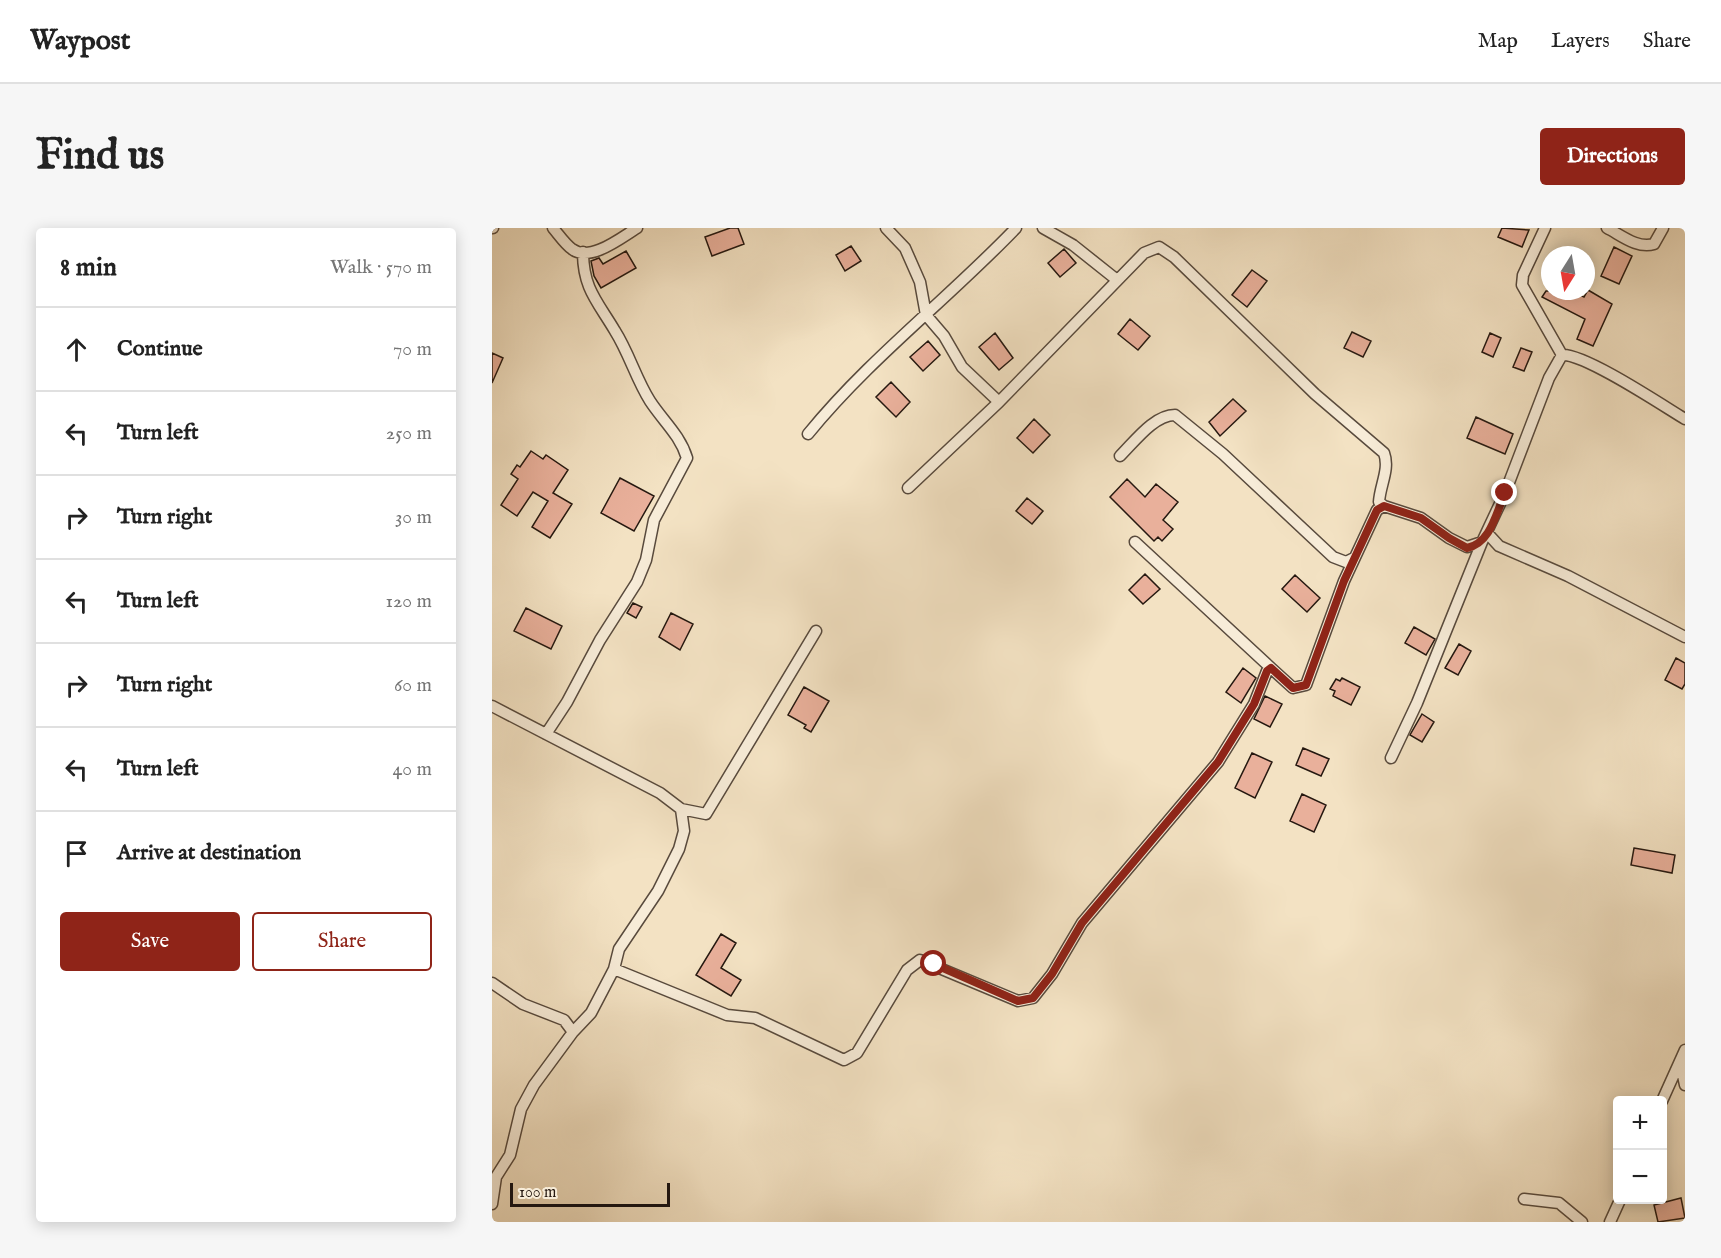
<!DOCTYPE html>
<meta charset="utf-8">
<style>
body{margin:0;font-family:"IM FELL English",serif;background:#f6f6f6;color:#222}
.controls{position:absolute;right:18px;bottom:18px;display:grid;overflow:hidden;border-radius:6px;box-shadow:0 3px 15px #0003}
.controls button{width:54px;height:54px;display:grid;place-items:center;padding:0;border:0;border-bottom:2px solid #e0e0e0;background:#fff;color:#222;font:30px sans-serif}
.compass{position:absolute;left:1049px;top:18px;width:54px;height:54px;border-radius:50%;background:#fff;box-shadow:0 3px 15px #0003;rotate:191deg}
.scale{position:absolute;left:18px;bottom:15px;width:160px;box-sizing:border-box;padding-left:6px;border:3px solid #251810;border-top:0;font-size:16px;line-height:21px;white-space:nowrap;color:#251810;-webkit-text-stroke:4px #f7ecd8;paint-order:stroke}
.stop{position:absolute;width:18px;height:18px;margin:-14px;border:4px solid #8f2418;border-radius:50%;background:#fff}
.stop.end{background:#8f2418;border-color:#fff;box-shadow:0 2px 6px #0008}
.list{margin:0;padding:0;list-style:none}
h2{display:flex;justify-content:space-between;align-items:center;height:78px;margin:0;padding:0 24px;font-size:26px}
h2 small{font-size:20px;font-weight:400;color:#767676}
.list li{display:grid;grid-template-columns:39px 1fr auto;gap:18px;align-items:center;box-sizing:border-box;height:84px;padding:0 24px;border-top:2px solid #e0e0e0}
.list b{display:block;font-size:22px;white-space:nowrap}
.list em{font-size:20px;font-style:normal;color:#767676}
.actions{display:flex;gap:12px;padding:18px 24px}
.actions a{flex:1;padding:14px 0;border:2px solid #8f2418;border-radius:6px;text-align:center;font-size:21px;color:#8f2418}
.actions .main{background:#8f2418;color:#fff}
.icon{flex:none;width:33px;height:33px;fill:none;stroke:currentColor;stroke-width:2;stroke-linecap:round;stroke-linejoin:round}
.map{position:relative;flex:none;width:1193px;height:994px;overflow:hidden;border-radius:6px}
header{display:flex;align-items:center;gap:36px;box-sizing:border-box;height:84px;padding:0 30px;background:#fff;border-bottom:2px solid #e0e0e0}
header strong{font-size:28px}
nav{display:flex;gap:33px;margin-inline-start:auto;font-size:21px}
.intro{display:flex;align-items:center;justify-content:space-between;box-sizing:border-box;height:144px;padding:0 36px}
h1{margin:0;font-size:42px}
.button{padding:15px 27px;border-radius:6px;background:#8f2418;color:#fff;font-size:21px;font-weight:700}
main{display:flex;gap:36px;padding:0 36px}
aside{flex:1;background:#fff;border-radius:6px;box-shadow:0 3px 15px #0003}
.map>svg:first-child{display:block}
.building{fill:#e9b09b;stroke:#251810;stroke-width:1.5}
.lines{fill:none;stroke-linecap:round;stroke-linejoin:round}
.minor-casing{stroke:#584a3d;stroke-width:13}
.minor{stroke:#f7ecd8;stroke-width:10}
.route{stroke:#8f2418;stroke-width:8}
</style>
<header>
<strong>Waypost</strong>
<nav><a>Map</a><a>Layers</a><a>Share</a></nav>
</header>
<div class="intro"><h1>Find us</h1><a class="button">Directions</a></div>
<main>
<aside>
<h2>8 min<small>Walk · 570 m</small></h2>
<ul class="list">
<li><svg class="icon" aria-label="ahead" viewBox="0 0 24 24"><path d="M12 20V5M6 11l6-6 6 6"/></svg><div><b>Continue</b></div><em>70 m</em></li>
<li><svg class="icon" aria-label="left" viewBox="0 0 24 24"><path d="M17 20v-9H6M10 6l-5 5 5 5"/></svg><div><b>Turn left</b></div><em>250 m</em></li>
<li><svg class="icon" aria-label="right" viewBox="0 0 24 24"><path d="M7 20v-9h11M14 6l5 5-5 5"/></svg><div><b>Turn right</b></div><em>30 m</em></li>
<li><svg class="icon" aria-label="left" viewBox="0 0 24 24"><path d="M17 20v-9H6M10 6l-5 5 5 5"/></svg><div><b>Turn left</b></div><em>120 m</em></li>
<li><svg class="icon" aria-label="right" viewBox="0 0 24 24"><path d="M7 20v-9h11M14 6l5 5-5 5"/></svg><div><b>Turn right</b></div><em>60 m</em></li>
<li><svg class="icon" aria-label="left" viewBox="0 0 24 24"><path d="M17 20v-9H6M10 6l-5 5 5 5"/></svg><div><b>Turn left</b></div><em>40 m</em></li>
<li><svg class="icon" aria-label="arrive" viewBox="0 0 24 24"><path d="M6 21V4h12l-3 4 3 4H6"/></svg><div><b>Arrive at destination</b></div></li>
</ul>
<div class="actions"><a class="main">Save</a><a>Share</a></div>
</aside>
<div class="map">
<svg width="1193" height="994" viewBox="0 0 1193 994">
<rect width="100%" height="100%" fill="#f3e2c3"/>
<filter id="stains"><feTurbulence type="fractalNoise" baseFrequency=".00333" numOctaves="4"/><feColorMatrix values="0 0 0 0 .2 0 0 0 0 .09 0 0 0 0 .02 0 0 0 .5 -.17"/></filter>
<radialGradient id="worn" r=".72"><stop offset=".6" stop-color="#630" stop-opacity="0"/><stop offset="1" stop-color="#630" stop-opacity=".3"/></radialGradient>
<path class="building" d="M238 0H246L252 16 220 28 213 9Z
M1010 0 1037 2 1030 19 1006 9Z
M359 18 369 33 353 43 344 27Z
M1122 19 1140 28 1127 56 1109 48Z
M572 21 584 35 568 49 556 35Z
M134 23 144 40 109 60 102 48 99 33 107 30 111 36Z
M760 42 775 53 755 79 740 67Z
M1096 62 1120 76 1101 118 1085 111 1093 91 1050 69 1054 63H1080L1092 69Z
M638 91 658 108 646 122 626 106Z
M860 104 879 113 871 129 852 120Z
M503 105 521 130 507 142 487 119Z
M998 105 1009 110 1001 129 990 124Z
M436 113 448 127 431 143 418 129Z
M1029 120 1040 124 1032 143 1021 139Z
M0 125 11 130 0 155Z
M399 154 418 174 404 189 384 169Z
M741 171 754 183 728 208 717 194Z
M984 189 1021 206 1013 226 975 210Z
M542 191 558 207 541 225 525 210Z
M39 223 51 231 54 227 76 242 61 265 80 276 58 310 40 299 56 273 41 264 25 288 9 277 26 251 19 246 25 237 28 239Z
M128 250 162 268 142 303 109 285Z
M635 251 653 269 664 256 686 274 671 292 681 301 670 313 666 309 662 313 618 269Z
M535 270 551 283 540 296 524 283Z
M653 346 668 361 651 376 637 362Z
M803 347 828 370 815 384 790 361Z
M141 375 150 379 144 390 135 385Z
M34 380 70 398 59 421 22 403Z
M179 385 201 396 188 422 167 409Z
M922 399 943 411 934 427 913 415Z
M967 416 979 423 966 447 953 440Z
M1184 430 1193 435V456L1190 461 1173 452Z
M751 440 764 450 749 475 734 464Z
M850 450 868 459 859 477 841 468 843 463 838 461 844 451 848 453Z
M312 459 337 473 319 504 312 500 314 497 296 487Z
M773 468 790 476 778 499 762 491Z
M930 486 942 494 930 514 918 507Z
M811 520 837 531 829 548 804 537Z
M760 525 780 534 763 570 743 560Z
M810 566 834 577 822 604 798 593Z
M1142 620 1183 627 1180 645 1139 637Z
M229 706 244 715 229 740 249 752 239 768 204 747Z
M1189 970 1193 990 1166 994 1162 977Z"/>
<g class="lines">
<defs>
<path id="minor" d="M0 0H1
M61 0C67 7 73 16 80 21 98 35 130 9 145 0
M394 0 413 20 428 54 434 87 452 108 470 139 507 174
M551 0 581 17 625 52
M1053 0 1031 47 1030 57 1070 127
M1115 0C1129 7 1145 21 1162 16L1171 0
M316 206C378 130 456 71 524 0
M628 228C643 213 662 187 683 187L731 226 841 329 854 334 862 330
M416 260 507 174 652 25 667 19 682 29 823 166 892 225C898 241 888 257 887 274L892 278
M996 306 1007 318 1076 348 1193 409
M643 314 779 440
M0 478 168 565 189 581 192 603 187 621 166 663 127 721 122 741 99 785 81 804 42 857 29 881 18 927 4 949 0 976
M54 506 75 474 108 412 145 354 154 332 162 292 195 230C188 207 171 193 158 173 144 151 137 125 123 103 106 74 91 61 91 24
M899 530 925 475 990 314
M189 581 214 586 324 403
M122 741 235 787 263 790 352 832 365 825 415 742 428 732 526 773 541 770 560 746 590 695 726 534 762 476 775 443 779 440 801 460 814 457 852 353 885 282 892 278 929 290 957 310 975 319 990 314 1013 265 1057 150 1070 127C1092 125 1170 177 1193 191
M0 755 31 776 72 792 81 804
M1188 833 1193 857
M1170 873 1193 822
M1032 971 1067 975 1090 994
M1118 994 1128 972"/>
</defs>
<use href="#minor" class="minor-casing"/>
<use href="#minor" class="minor"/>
</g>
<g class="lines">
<path class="route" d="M442 736 526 773 541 770 560 746 590 695 726 534 762 476 775 443 779 440 801 460 814 457 852 353 885 282 892 278 929 290 957 310 975 320C999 315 1004 285 1013 265"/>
</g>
<rect width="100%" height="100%" filter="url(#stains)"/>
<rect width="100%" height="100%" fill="url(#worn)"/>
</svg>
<div class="controls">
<button>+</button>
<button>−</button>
</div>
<svg class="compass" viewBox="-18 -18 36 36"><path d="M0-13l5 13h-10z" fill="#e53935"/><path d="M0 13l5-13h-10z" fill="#767676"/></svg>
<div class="scale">100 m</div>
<div class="stop" style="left:442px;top:736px"></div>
<div class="stop end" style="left:1013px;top:265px"></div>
</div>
</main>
